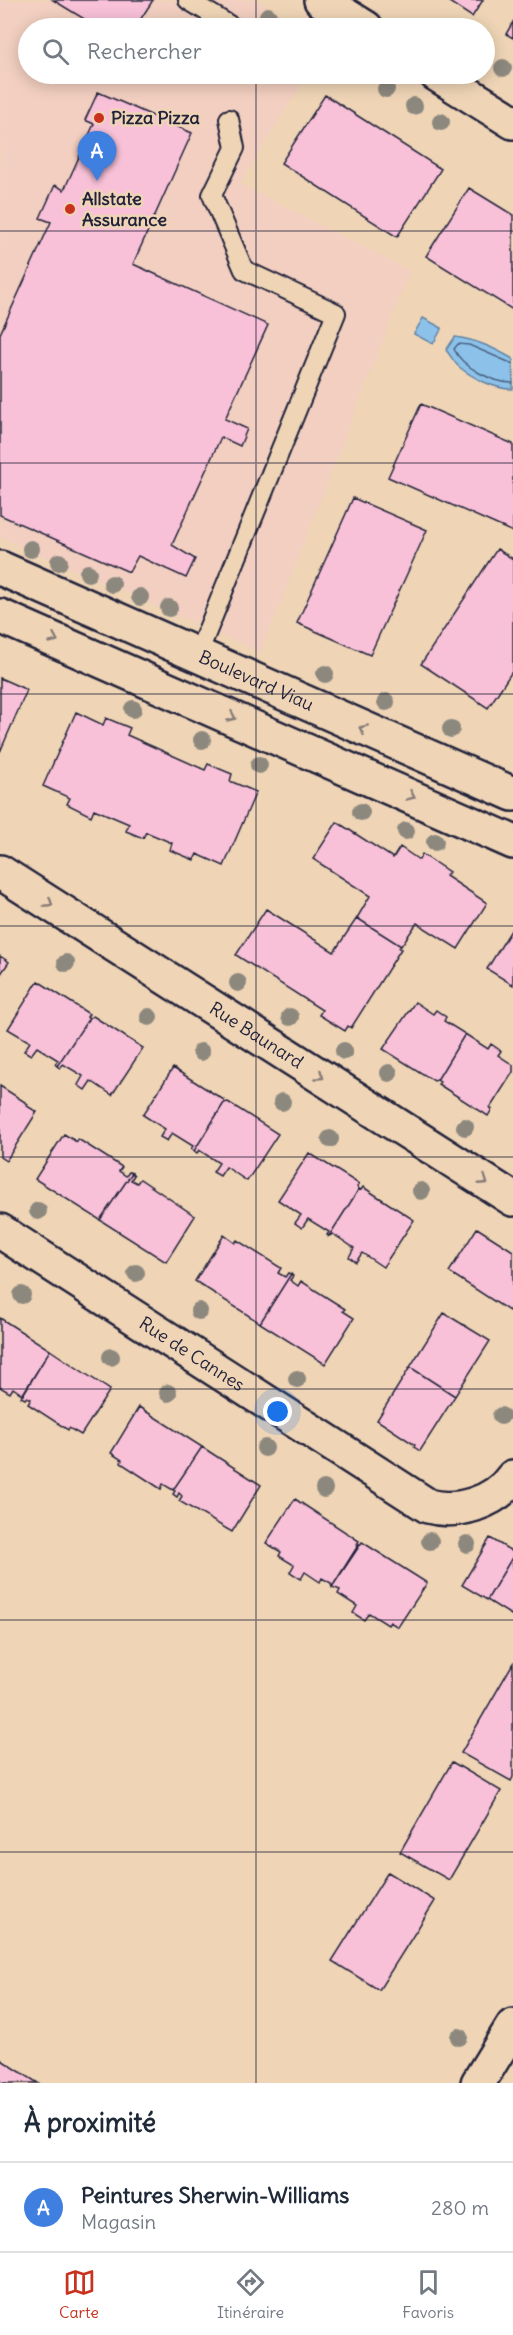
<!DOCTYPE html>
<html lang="fr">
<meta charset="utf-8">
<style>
body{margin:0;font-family:Delius,sans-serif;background:#f6f6f7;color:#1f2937}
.you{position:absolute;left:278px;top:1412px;width:21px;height:21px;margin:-15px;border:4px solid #fff;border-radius:50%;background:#1a73e8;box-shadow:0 0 0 9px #1a73e833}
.badge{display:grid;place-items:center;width:39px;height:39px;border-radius:50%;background:#c8321e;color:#fff;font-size:20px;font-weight:700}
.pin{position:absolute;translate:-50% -50px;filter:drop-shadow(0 2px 3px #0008)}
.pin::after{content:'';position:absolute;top:32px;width:21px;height:18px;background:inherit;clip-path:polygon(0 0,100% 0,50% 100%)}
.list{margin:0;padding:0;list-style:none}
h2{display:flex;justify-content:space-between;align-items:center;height:78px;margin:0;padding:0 24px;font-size:26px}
h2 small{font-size:20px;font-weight:400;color:#747a83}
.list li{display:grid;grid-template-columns:39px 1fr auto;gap:18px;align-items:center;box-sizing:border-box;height:90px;padding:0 24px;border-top:2px solid #e0e1e3}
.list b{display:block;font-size:22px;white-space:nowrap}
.list p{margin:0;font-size:20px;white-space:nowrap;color:#747a83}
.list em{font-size:20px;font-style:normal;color:#747a83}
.icon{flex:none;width:33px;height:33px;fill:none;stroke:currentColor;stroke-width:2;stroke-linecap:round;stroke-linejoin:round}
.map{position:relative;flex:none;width:513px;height:2083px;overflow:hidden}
.search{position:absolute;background:#fff;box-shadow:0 3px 15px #0003;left:18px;right:18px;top:18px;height:66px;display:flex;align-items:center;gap:15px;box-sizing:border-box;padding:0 21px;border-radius:33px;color:#747a83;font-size:22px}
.sheet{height:168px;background:#fff}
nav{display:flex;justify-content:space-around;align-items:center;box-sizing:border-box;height:84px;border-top:2px solid #e0e1e3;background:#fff;font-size:16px;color:#747a83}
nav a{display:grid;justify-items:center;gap:3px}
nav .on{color:#c8321e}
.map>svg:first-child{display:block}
.built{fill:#f2cfc0}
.water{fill:#8cc2ea;stroke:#6282a4;stroke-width:1.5}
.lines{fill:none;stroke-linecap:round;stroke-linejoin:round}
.shore{stroke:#4c6281;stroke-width:1.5}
.building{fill:#f8c1d8;stroke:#22223b;stroke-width:1.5}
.service-casing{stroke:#22223b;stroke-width:22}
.minor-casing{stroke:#22223b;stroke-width:38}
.tertiary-casing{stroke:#22223b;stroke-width:38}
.secondary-casing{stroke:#22223b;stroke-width:38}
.service{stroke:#efd5b6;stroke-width:18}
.minor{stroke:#efd5b6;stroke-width:33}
.tertiary{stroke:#efd5b6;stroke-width:33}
.secondary{stroke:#efd5b6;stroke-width:33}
.tree{fill:#8d887e}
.oneway{stroke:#887c78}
.grid{fill:none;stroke:#22223b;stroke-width:1.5;stroke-opacity:0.55}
.poi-dot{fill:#c8321e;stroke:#efd5b6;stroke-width:2}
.labels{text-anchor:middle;stroke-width:5;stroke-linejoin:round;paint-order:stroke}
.poi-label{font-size:18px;font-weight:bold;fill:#22223b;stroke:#efd5b6;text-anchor:start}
.street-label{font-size:18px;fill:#22223b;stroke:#efd5b6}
</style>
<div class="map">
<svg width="513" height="2083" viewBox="0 0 513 2083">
<rect width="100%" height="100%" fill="#efd5b6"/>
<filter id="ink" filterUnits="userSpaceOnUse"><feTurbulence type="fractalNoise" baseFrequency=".0167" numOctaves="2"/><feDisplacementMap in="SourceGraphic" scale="12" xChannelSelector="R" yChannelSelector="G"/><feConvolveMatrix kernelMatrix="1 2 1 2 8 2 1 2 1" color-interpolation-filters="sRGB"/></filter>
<g filter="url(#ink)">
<path class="built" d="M0 0H257L302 28H28V74H308L240 184 410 271 261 653 0 537Z"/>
<path class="water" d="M423 318 442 328 433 344 414 334Z
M455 337C477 340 494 348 513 359V389C496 390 471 377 458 366 454 362 450 355 446 350Z"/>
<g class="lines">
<path class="shore" d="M513 364 469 345 458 344 454 349C462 367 493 383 513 383"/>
</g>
<path class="building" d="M53 0H153L135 28H99Z
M446 0H483L472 17Z
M513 22V38L506 34Z
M98 92 192 133 133 264 268 325 225 419 247 429 240 446 221 437 172 545 195 559 186 578 138 556 129 572 0 515V334L51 222 40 218 55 185 64 190 94 124 85 120Z
M325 95 441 169 397 237 281 163Z
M469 188 513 215V310L426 256Z
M421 404 513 444V532L388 477Z
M353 498 427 530 370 655 297 623Z
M497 549 513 559V670L488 708 421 664Z
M0 678 27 690 0 752Z
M76 712 103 725 106 718 130 728 127 735 205 770 208 764 232 774 230 781 256 792 224 866 197 854 194 860 170 850 172 843 146 832 143 838 126 831 129 824 94 809 91 816 67 804 70 798 43 786Z
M337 822 393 858 400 847 419 860 422 854 449 872 446 876 487 903 458 949 417 923 401 946 357 918 370 896 313 859Z
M266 909 334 952 357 918 401 946 399 948 401 949 351 1028 348 1026 345 1031 319 1015 322 1010 236 955Z
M513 927V985L487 969Z
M0 956 9 962 0 975Z
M38 981 89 1014 87 1017 89 1018 57 1066 55 1064 58 1060 37 1047 31 1055 24 1051 30 1042 8 1029Z
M415 1002 433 1014 436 1010 446 1017 444 1021 465 1034 437 1080 434 1081 383 1049Z
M93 1016 143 1048 112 1095 91 1081 85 1090 78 1085 83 1076 63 1064 60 1068 57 1066 89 1018Z
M465 1034 488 1049 491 1044 501 1051 498 1055 513 1065V1072L490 1108 492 1109 488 1116 438 1084 440 1082 437 1080Z
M173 1068 224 1100V1103L194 1151 191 1149 193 1146 172 1133 167 1141 160 1137 165 1129 143 1115Z
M0 1086 28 1104 27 1106 37 1112 6 1161 0 1157Z
M228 1102 278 1134 247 1181 226 1167 220 1176 213 1172 219 1163 199 1150 197 1153 194 1151 224 1103Z
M64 1134 77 1142 78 1139 122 1167 119 1171 126 1176 129 1172 132 1173 100 1220 35 1179Z
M309 1153 359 1184 357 1187 359 1189 329 1236 327 1235 329 1232 308 1219 302 1228 295 1223 301 1215 278 1200Z
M132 1173 134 1175 131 1180 137 1183 140 1179 195 1216 166 1262 100 1220Z
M363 1187 414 1220 383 1267 362 1253 356 1262 349 1257 354 1248 333 1234 329 1236 359 1189 361 1190Z
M477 1228 513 1251V1305L509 1311 449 1272Z
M224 1235 235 1243 237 1240 281 1268 278 1273 285 1277 288 1273 291 1274 260 1323 195 1281Z
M291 1274 293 1276 290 1280 298 1286 301 1281 345 1309 343 1311 354 1318 325 1364 260 1323Z
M444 1313 490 1341 455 1396 410 1367Z
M0 1318 50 1350 23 1395 13 1388 10 1393 0 1387Z
M50 1350 110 1390 81 1435 69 1428 68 1430 28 1404 31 1399 27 1397 25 1399 21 1397Z
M410 1367 455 1396 420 1451 414 1447 415 1445 377 1420Z
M139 1407 202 1447 173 1490 163 1484 161 1489 121 1463 122 1460 111 1453Z
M202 1447 261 1485 232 1532 179 1501 182 1496 179 1493 177 1497 173 1494 175 1491 173 1490Z
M295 1499 359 1541 357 1544H359L332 1587 331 1583 322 1578 320 1582 305 1572 301 1579 290 1572 294 1565 279 1556 281 1552 266 1543Z
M490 1538 513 1552V1556L487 1600 462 1585Z
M362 1542 427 1583 398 1627 390 1622 388 1625 369 1613 364 1620 353 1613 357 1606 338 1594 340 1590 332 1587Z
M513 1556V1612L511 1615 487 1600Z
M513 1663V1777L511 1781 461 1753Z
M452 1762 501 1791 449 1880 400 1852Z
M388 1872 435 1901 379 1990 332 1961Z
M0 2059 38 2083H0Z"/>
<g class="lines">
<defs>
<path id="service" d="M188 0 234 28
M197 656 336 313 244 270 212 195 235 148 229 119"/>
<g id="minor">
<path d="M321 0 366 28"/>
<path d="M436 74 513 122"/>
<path id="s1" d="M0 872 513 1199"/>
<path id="s2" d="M0 1231 428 1506C457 1514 495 1503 513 1477"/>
</g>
<path id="tertiary" d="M478 2083 513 2026"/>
<g id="secondary">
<path id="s3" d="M0 568 513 794"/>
<path d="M0 616 513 842"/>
</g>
</defs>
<use href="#service" class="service-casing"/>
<use href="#minor" class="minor-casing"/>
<use href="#tertiary" class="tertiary-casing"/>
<use href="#secondary" class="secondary-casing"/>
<use href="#service" class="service"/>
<use href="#minor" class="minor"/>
<use href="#tertiary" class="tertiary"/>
<use href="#secondary" class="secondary"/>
</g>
<g class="tree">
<circle cx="268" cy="16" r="9"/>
<circle cx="503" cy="68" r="9"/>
<circle cx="386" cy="89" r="9"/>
<circle cx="414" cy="106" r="9"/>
<circle cx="441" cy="122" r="9"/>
<circle cx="31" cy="549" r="9"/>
<circle cx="59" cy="562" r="9"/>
<circle cx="88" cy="573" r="9"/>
<circle cx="112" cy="584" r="9"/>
<circle cx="140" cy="597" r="9"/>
<circle cx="169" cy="608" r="9"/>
<circle cx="325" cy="674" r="9"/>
<circle cx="386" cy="702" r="9"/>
<circle cx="133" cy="709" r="9"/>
<circle cx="451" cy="729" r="9"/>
<circle cx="202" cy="740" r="9"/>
<circle cx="259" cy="765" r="9"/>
<circle cx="361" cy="812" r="9"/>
<circle cx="406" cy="831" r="9"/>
<circle cx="435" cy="842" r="9"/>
<circle cx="66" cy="963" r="9"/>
<circle cx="238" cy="983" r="9"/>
<circle cx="149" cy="1017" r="9"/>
<circle cx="290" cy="1017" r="9"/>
<circle cx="344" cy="1051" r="9"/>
<circle cx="201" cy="1052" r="9"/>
<circle cx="389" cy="1073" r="9"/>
<circle cx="282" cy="1102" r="9"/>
<circle cx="465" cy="1127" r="9"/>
<circle cx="330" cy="1139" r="9"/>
<circle cx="421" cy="1191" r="9"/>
<circle cx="38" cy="1211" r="9"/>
<circle cx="136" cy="1273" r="9"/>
<circle cx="22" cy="1295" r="9"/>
<circle cx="199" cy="1311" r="9"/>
<circle cx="111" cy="1357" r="9"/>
<circle cx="297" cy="1379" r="9"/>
<circle cx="168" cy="1393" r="9"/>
<circle cx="501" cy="1416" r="9"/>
<circle cx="265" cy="1448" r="9"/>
<circle cx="324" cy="1489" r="9"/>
<circle cx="430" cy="1541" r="9"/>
<circle cx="467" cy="1544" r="9"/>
<circle cx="459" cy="2037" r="9"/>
</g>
<defs><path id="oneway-chevron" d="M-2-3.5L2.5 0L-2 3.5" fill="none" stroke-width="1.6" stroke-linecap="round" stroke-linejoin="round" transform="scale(1.5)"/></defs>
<g class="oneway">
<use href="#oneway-chevron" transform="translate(54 639) rotate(24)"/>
<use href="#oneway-chevron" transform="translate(232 717) rotate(24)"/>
<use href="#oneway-chevron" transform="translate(363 729) rotate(-156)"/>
<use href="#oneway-chevron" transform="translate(411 796) rotate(24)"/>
<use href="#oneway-chevron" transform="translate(49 903) rotate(33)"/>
<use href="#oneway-chevron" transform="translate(320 1076) rotate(33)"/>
<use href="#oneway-chevron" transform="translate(484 1181) rotate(33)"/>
</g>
</g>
<path class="grid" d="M256 0V28M256 74V2083M0 231H513M0 463H513M0 694H513M0 926H513M0 1157H513M0 1389H513M0 1620H513M0 1852H513"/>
<g class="poi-dot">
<circle cx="99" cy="118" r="6"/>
<circle cx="70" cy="209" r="6"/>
</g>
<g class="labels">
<g class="poi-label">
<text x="111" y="124">Pizza Pizza</text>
<text x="82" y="205">Allstate<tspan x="82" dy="21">Assurance</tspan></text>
</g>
<g class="street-label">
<text dy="6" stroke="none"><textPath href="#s3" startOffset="280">Boulevard Viau</textPath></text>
<text dy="6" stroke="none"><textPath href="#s1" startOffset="304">Rue Baunard</textPath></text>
<text dy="6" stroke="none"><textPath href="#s2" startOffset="228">Rue de Cannes</textPath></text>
</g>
</g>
</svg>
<div class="you"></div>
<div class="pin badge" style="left:97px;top:181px;background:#3f7fe0">A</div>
<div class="search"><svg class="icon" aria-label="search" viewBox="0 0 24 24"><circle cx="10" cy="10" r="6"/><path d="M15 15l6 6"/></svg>Rechercher</div>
</div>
<section class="sheet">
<h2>À proximité<small></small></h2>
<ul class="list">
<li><span class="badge" style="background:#3f7fe0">A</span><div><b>Peintures Sherwin-Williams</b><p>Magasin</p></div><em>280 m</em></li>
</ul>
</section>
<nav>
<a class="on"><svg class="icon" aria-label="map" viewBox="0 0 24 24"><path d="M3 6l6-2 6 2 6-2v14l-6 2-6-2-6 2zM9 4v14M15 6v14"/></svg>Carte</a>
<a><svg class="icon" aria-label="directions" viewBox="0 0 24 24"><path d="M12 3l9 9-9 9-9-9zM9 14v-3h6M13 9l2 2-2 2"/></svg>Itinéraire</a>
<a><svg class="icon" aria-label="saved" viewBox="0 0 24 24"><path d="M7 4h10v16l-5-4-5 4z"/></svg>Favoris</a>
</nav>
